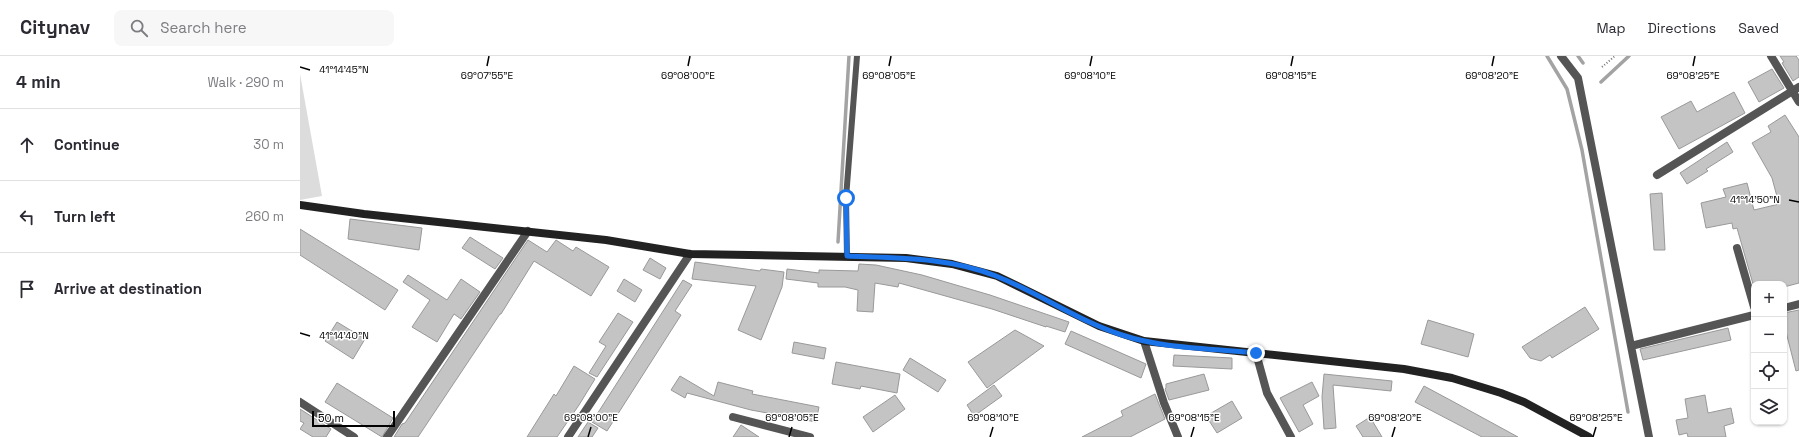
<!DOCTYPE html>
<meta charset="utf-8">
<style>
body{margin:0;font-family:"Space Grotesk",sans-serif;background:#f7f7f7;color:#2b2b33}
.controls{position:absolute;right:12px;bottom:12px;display:grid;overflow:hidden;border-radius:8px;box-shadow:0 1px 3px #0004}
.controls button{width:36px;height:36px;display:grid;place-items:center;padding:0;border:0;border-bottom:1px solid #e1e1e2;background:#fff;color:#2b2b33;font:20px sans-serif}
.scale{position:absolute;left:12px;bottom:10px;width:83px;box-sizing:border-box;padding-left:4px;border:2px solid #000;border-top:0;font-size:11px;line-height:14px;white-space:nowrap;color:#000;-webkit-text-stroke:3px #fff;paint-order:stroke}
.stop{position:absolute;width:12px;height:12px;margin:-9px;border:3px solid #1a73e8;border-radius:50%;background:#fff}
.stop.end{background:#1a73e8;border-color:#fff;box-shadow:0 1px 4px #0008}
.list{margin:0;padding:0;list-style:none}
h2{display:flex;justify-content:space-between;align-items:center;height:52px;margin:0;padding:0 16px;font-size:17px}
h2 small{font-size:13px;font-weight:400;color:#7c7c81}
.list li{display:grid;grid-template-columns:26px 1fr auto;gap:12px;align-items:center;box-sizing:border-box;height:72px;padding:0 16px;border-top:1px solid #e1e1e2}
.list b{display:block;font-size:15px;white-space:nowrap}
.list em{font-size:13px;font-style:normal;color:#7c7c81}
.icon{flex:none;width:22px;height:22px;fill:none;stroke:currentColor;stroke-width:2;stroke-linecap:round;stroke-linejoin:round}
.map{position:relative;flex:none;width:1499px;height:381px;overflow:hidden}
header{display:flex;align-items:center;gap:24px;box-sizing:border-box;height:56px;padding:0 20px;background:#fff;border-bottom:1px solid #e1e1e2}
header strong{font-size:19px}
nav{display:flex;gap:22px;margin-inline-start:auto;font-size:14px}
.search{width:280px;height:36px;background:#f7f7f7;display:flex;align-items:center;gap:10px;box-sizing:border-box;padding:0 14px;border-radius:8px;color:#7c7c81;font-size:15px}
main{display:flex}
aside{flex:1;background:#fff}
.map>svg:first-child{display:block}
.green{fill:#dcdcdc}
.lines{fill:none;stroke-linecap:round;stroke-linejoin:round}
.stream{stroke:#a3a3a3;stroke-width:3.5}
.building{fill:#c4c4c4;stroke:#999}
.path{stroke:#777;stroke-width:2;stroke-dasharray:1 2;stroke-linecap:butt}
.lane{stroke:#555;stroke-width:6}
.street{stroke:#555;stroke-width:8}
.secondary{stroke:#222;stroke-width:8}
.route{stroke:#1a73e8;stroke-width:5}
.ticks{fill:none;stroke:#000;stroke-width:1.5}
.ticks-label{font-size:10px;text-anchor:middle;fill:#000;stroke:#fff;stroke-width:3;stroke-linejoin:round;paint-order:stroke}
</style>
<header>
<strong>Citynav</strong>
<div class="search"><svg class="icon" aria-label="search" viewBox="0 0 24 24"><circle cx="10" cy="10" r="6"/><path d="M15 15l6 6"/></svg>Search here</div>
<nav><a>Map</a><a>Directions</a><a>Saved</a></nav>
</header>
<main>
<aside>
<h2>4 min<small>Walk · 290 m</small></h2>
<ul class="list">
<li><svg class="icon" aria-label="ahead" viewBox="0 0 24 24"><path d="M12 20V5M6 11l6-6 6 6"/></svg><div><b>Continue</b></div><em>30 m</em></li>
<li><svg class="icon" aria-label="left" viewBox="0 0 24 24"><path d="M17 20v-9H6M10 6l-5 5 5 5"/></svg><div><b>Turn left</b></div><em>260 m</em></li>
<li><svg class="icon" aria-label="arrive" viewBox="0 0 24 24"><path d="M6 21V4h12l-3 4 3 4H6"/></svg><div><b>Arrive at destination</b></div></li>
</ul>
</aside>
<div class="map">
<svg width="1499" height="381" viewBox="0 0 1499 381">
<rect width="100%" height="100%" fill="#fff"/>
<path class="green" d="M0 18 22 140 0 144Z"/>
<g class="lines">
<path class="stream" d="M1247 0 1267 33 1282 94 1328 356
M1278 0 1283 7
M1301 26 1329 0
M538 186 549 0"/>
</g>
<path class="building" d="M1480 0H1496L1499 4V21L1493 25 1482 7 1484 6Z
M1472 13 1484 32 1459 46 1448 26Z
M1434 36 1445 57 1379 93 1361 61 1391 45 1397 56Z
M1485 59 1499 81V227L1484 231V228H1453L1437 172 1433 173 1432 167 1406 172 1401 147 1426 141 1423 133 1447 127 1454 154 1479 148 1472 122 1452 87 1471 76 1468 70Z
M1427 86 1433 96 1406 113 1408 115 1387 128 1380 117Z
M1362 137 1365 194H1354L1350 138Z
M50 163 122 172 119 194 48 183Z
M0 173 98 234 85 254 0 199Z
M170 181 203 202 195 213 162 192Z
M228 184 247 196 256 184 273 195 276 191 309 211 291 240 234 205 201 258H200L118 381H94L102 368 105 367Z
M350 202 366 212 360 223 343 214Z
M395 206 460 215 461 213 484 216 482 231 461 284 438 274 456 230 392 223Z
M559 208 576 209 622 219 690 239 769 266 765 276 746 270V271L692 253 599 227 598 231 575 227 573 256 557 255 558 234 545 231H518V227L486 223 487 213 519 217V214L558 215Z
M108 219 147 244 161 223 180 236 161 263 154 258 137 286 112 271 130 244 103 226Z
M324 223 342 234 335 246 317 235Z
M383 224 392 229 375 255 381 259 307 375 292 366Z
M1285 251 1299 273 1252 302 1250 299 1241 305 1230 302 1222 291Z
M1499 254V314L1496 315 1484 268V257Z
M318 257 333 266 297 321 289 317 306 290 299 286Z
M1128 264 1174 278 1168 301 1121 288Z
M37 266 65 283 53 303 25 285Z
M1428 272 1431 284 1343 304 1340 293Z
M715 274 744 290 687 332 668 306Z
M771 275 846 308 841 322 765 288Z
M494 286 526 292 524 303 492 297Z
M874 299 932 302V313L873 310Z
M610 302 646 324 638 336 603 314Z
M536 306 600 318 597 337 561 330 560 333 532 328Z
M274 310 295 323 279 349 257 381H227L254 338 256 340Z
M904 318 909 334 869 344 865 333 866 332V328Z
M1024 318 1092 325 1091 335 1033 329 1036 372 1024 373 1022 341Z
M380 320 414 340 418 326 453 335 452 338 519 351 516 366 451 354 387 337 385 342 371 334Z
M1012 326 1019 340 1003 349 1013 368 999 376 980 342Z
M37 327 93 362 82 381 25 346Z
M694 329 702 340 674 360 667 349Z
M1124 330 1152 345 1218 381H1182L1115 346Z
M855 338 865 363 830 381H782L823 360 821 355Z
M595 339 605 353 573 376 563 361Z
M1405 339 1408 357 1431 352 1434 367 1424 370 1426 381H1388L1387 377 1379 379 1376 364 1388 362 1385 343Z
M932 345 942 362 917 377 906 360Z
M0 353 31 373 26 381H13L0 373 4 367 0 365Z
M1070 361 1082 381H1063L1056 370Z
M288 366 298 372 292 381H278Z
M441 369 459 381H433Z"/>
<g class="lines">
<path class="path" d="M1302 11 1315 0"/>
<path class="lane" d="M547 200 546 142 557 0"/>
<path class="street" d="M1261 0 1278 22 1349 381
M1471 0 1499 46
M1357 119 1499 31
M1437 192 1454 251
M1484 252 1499 248
M844 285 864 347 878 381
M1331 290 1454 259
M956 297 967 337 991 381
M0 346 54 381
M433 361 510 381
M87 381 228 175
M268 381 390 198"/>
<path class="secondary" d="M0 149 64 158 306 184 390 198 606 202 652 208 697 220 799 270 844 285 1104 313 1152 322 1201 337 1224 346 1289 381"/>
</g>
<g class="lines">
<path class="route" d="M546 142 547 200C597 202 649 201 696 220 739 237 778 265 822 279 864 293 912 292 956 297"/>
</g>
<path class="ticks" d="M187 10 189 0M388 10 390 0M589 10 591 0M790 10 792 0M991 10 993 0M1192 10 1194 0M1393 10 1395 0M0 11 10 14M1489 144 1499 146M0 277 10 280M288 381 291 371M489 381 492 371M690 381 693 371M891 381 894 371M1092 381 1095 371M1293 381 1296 371"/>
<g class="ticks-label">
<text x="44" y="17">41°14'45"N</text>
<text x="187" y="23">69°07'55"E</text>
<text x="388" y="23">69°08'00"E</text>
<text x="589" y="23">69°08'05"E</text>
<text x="790" y="23">69°08'10"E</text>
<text x="991" y="23">69°08'15"E</text>
<text x="1192" y="23">69°08'20"E</text>
<text x="1393" y="23">69°08'25"E</text>
<text x="1455" y="147">41°14'50"N</text>
<text x="44" y="283">41°14'40"N</text>
<text x="291" y="365">69°08'00"E</text>
<text x="492" y="365">69°08'05"E</text>
<text x="693" y="365">69°08'10"E</text>
<text x="894" y="365">69°08'15"E</text>
<text x="1095" y="365">69°08'20"E</text>
<text x="1296" y="365">69°08'25"E</text>
</g>
</svg>
<div class="controls">
<button>+</button>
<button>−</button>
<button><svg class="icon" aria-label="locate" viewBox="0 0 24 24"><circle cx="12" cy="12" r="6"/><path d="M12 2v4M12 18v4M2 12h4M18 12h4"/></svg></button>
<button><svg class="icon" aria-label="layers" viewBox="0 0 24 24"><path d="M12 4l9 5-9 5-9-5zM3 14l9 5 9-5"/></svg></button>
</div>
<div class="scale">50 m</div>
<div class="stop" style="left:546px;top:142px"></div>
<div class="stop end" style="left:956px;top:297px"></div>
</div>
</main>
